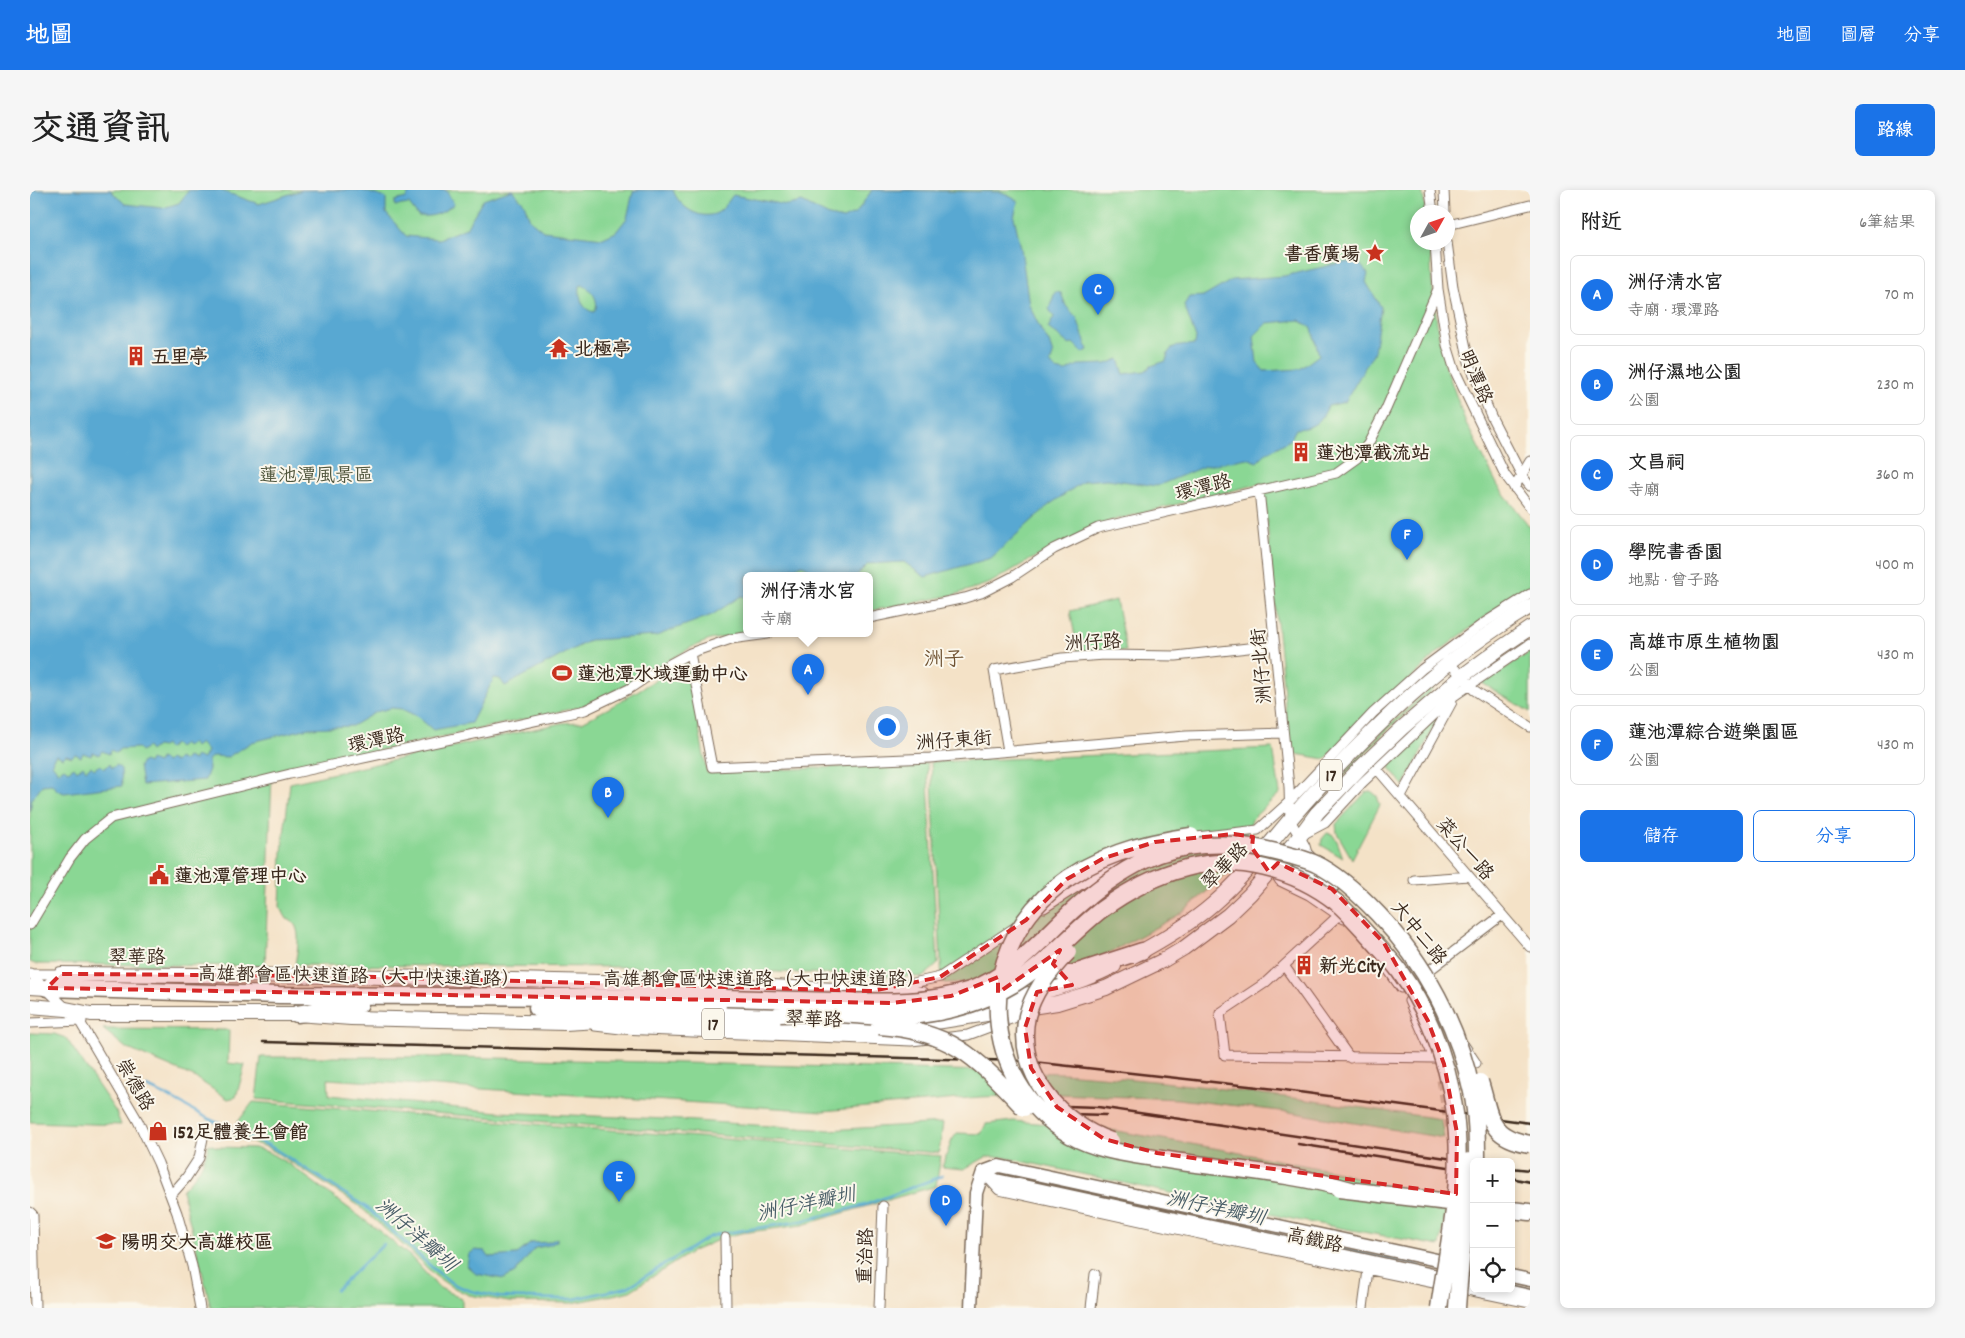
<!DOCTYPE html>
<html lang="zh-TW">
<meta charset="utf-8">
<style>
body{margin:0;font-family:Dekko,"LXGW WenKai TC",sans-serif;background:#f6f6f6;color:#222}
.controls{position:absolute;right:15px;bottom:15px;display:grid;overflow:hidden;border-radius:8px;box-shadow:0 2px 8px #0003}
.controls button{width:45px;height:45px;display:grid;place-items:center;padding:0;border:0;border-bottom:1px solid #e0e0e0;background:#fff;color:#222;font:25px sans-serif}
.compass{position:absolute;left:1380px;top:15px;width:45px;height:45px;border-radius:50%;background:#fff;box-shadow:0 2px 8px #0003;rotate:50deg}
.you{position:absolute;left:856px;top:536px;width:18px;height:18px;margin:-12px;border:4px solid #fff;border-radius:50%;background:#1a73e8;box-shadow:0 0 0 8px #1a73e833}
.badge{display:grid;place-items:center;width:32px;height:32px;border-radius:50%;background:#1a73e8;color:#fff;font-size:16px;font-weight:700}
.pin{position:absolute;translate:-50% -41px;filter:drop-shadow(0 1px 2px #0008)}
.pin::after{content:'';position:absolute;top:26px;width:18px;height:15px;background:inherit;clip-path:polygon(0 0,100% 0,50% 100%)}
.popup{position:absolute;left:713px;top:382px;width:130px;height:65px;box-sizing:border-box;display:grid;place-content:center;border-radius:8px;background:#fff;filter:drop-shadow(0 1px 4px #0005);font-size:16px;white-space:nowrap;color:#767676}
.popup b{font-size:19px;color:#222}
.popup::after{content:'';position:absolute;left:50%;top:100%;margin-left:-10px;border:10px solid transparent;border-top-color:#fff}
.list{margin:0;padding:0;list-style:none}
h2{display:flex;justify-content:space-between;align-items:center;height:65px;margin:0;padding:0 20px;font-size:21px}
h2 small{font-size:16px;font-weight:400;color:#767676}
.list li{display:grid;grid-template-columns:32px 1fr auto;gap:15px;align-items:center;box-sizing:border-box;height:80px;margin:0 10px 10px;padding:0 10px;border:1px solid #e0e0e0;border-radius:8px}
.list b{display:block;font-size:19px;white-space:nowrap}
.list p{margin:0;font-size:16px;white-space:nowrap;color:#767676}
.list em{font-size:16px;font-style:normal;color:#767676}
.actions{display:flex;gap:10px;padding:15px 20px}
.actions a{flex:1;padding:11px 0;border:1px solid #1a73e8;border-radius:8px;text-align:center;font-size:18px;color:#1a73e8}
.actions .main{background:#1a73e8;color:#fff}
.icon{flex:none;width:28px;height:28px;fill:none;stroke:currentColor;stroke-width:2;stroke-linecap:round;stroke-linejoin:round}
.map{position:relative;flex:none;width:1500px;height:1118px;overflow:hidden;border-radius:8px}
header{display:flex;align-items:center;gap:30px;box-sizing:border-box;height:70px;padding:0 25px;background:#1a73e8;color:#fff}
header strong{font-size:24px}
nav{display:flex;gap:28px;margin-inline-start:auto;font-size:18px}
.intro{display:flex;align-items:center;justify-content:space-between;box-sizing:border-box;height:120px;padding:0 30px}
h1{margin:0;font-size:35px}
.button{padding:12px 22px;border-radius:8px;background:#1a73e8;color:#fff;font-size:18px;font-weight:700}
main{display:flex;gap:30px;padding:0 30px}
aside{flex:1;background:#fff;border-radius:8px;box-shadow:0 2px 8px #0003}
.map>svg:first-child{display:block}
.green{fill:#8ad794;stroke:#628059}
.water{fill:#58a8d2;stroke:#4a6978;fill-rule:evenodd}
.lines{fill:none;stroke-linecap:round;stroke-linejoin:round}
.stream{stroke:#58a8d2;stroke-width:2.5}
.street-tunnel{stroke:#cfbda5;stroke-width:9;stroke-dasharray:9 4.5;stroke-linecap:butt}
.street-casing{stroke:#7c6a59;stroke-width:11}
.secondary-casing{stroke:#7c6a59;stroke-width:15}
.primary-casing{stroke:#7c6a59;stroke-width:16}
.highway-casing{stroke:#7c6a59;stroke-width:19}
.street{stroke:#fff;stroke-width:9}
.secondary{stroke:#fff;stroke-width:12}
.primary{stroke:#fff;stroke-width:14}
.highway{stroke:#fff;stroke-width:16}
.rail{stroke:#3b2a1e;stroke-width:2.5}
.highway-bridge-casing{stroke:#7c6a59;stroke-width:19;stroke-linecap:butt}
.highway-bridge{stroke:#fff;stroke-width:16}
.marked{fill:#d62828;fill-opacity:0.2;stroke:#d62828;stroke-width:4;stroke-dasharray:10 6;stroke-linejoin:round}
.labels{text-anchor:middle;stroke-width:4;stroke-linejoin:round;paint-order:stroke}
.shield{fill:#fbf7ec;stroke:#75685c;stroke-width:1}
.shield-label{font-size:18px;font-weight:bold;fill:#3b2a1e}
.poi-label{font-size:19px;font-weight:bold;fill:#3b2a1e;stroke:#fbf7ec;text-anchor:start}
.street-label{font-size:19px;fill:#3b2a1e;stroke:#fbf7ec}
.park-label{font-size:19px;fill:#4f553c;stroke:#fbf7ec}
.neighbourhood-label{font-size:20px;fill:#705333;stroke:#fbf7ec}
.water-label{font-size:20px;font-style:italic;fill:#475c66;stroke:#fbf7ec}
</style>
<header>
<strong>地圖</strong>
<nav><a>地圖</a><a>圖層</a><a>分享</a></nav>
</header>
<div class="intro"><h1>交通資訊</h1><a class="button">路線</a></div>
<main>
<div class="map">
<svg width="1500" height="1118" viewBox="0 0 1500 1118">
<rect width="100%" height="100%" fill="#fbf7ec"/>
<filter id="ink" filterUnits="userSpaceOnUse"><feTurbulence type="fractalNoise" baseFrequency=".02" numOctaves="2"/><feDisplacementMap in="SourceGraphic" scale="10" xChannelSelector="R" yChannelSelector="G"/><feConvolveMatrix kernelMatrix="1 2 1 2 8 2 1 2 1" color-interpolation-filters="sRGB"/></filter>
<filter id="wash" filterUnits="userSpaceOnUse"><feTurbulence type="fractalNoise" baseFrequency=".0096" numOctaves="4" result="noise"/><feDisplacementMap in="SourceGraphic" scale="20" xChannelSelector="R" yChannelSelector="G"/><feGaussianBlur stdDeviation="1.12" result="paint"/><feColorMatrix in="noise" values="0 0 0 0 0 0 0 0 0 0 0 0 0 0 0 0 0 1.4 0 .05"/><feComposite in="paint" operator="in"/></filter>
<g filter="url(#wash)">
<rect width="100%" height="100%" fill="#f4e2c7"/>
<path class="green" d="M0 0H1392L1396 22H1388V52L1400 53 1402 93 1409 148 1415 174 1435 231 1468 296 1500 337V401L1462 422 1411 460 1295 569 1260 563 1233 293 1080 331 998 371 960 393 924 405 839 421V386H717V443L680 450 662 457 587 500 550 517 242 584 235 776 5 774 0 772Z
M1086 410 1096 461 1048 462 1040 421Z
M1500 462V522L1452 493Z
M657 471 677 583 897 573 908 774 893 787 603 777 265 775C267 761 274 734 257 729L250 717 252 662 260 593 531 533 552 532 579 518Z
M1401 497 1403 499 1357 540 1285 617 1284 615 1356 538Z
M1411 523 1374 596 1360 579 1361 570Z
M1243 558 1250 603 1223 628 1199 682 1152 723 1083 761 1023 787 992 792 912 793 901 572Z
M1341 601 1347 606 1350 615 1322 669 1307 643 1306 634 1336 602Z
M1297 643 1302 644 1307 651 1313 668 1291 655 1292 649Z
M73 839 199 840 198 873 215 875 206 907 198 909 164 887 96 858Z
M0 843 24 844 36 848 86 922 91 935 0 932Z
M231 867H427L1033 883C1159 892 1285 911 1411 929L1414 948 1259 922 1148 909 1029 904 950 907 793 921 298 889 299 905 469 922 636 929 799 940 913 933 909 963 226 909Z
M223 912 911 966 906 996 772 1035 711 1043 695 1047 663 1061 600 1101 588 1104 542 1113 479 1112 439 1105 420 1096 404 1085 384 1065 328 1015 237 957 204 947 207 933Z
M983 931 1075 939 1184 958 1309 982 1416 1018 1410 1056 1267 1030 972 967H956L934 979 912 977 922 950 927 943 951 944 956 934Z
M179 954 187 957 224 958 238 962 259 974 348 1040 381 1067 408 1097 432 1109V1118H181L152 1000C168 984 173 975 179 954Z"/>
<path class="water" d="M0 0H80L95 14 133 18 149 13 159 0H189L229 14 272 0H331L356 8V23L376 46 409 49 436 38 453 10 482 0 494 13 500 30 513 41 573 48 586 42 597 28 603 2 606 0H643C649 17 670 31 687 23 693 20 699 10 703 5L757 15 772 12 799 26 813 29 826 23 842 0 972 2 988 11 984 27 991 58 999 115 1012 142 1019 152 1023 165 1020 173 1026 180 1035 182 1048 175 1076 174 1089 169 1094 184 1115 181 1121 176 1136 171 1138 163 1143 157 1165 154 1166 148 1154 115 1159 107 1175 106 1202 90 1254 86 1315 72 1329 73 1338 84 1336 92 1351 117 1344 162 1315 212 1298 216C1291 232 1284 238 1266 239L1260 250 1235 264 1227 272 1217 268 1175 276 1127 296 1077 289 1054 291 1019 315 961 368 895 387 874 372 838 374 826 386H783L780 379 772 375 746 383 745 386H717V407L711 406 682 425 626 446 560 450 475 496 470 489 464 488 441 533 403 540 388 527 372 519 361 518 346 522 322 536 279 538 222 552 198 567 183 566 178 570 179 579 175 590 112 595 109 576 113 571 119 573 120 570 128 573 130 569 136 572 139 569 145 572 148 568 154 571 157 567 164 570 165 566 173 569 177 561 170 553 165 557 162 553 156 557 153 554 148 558 144 554 138 559 135 555 132 557 126 556 120 561 117 557 111 561 108 558 89 559 87 563 81 560 79 564 72 561 69 565 63 562 61 566 53 563 51 567 45 564 42 567 36 565 33 568 26 565 23 569 22 574 28 582 34 578 38 581 44 577 47 581 53 576 56 580 61 576 64 579 70 575 74 579 79 574 82 578 87 575 91 579 92 596 34 603 27 600 22 594 12 595 2 609 0 621ZM552 95C562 99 571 112 564 122 552 120 549 108 550 96ZM1269 130 1282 138 1289 165 1270 179 1234 181 1227 173 1224 146 1237 133Z
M381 0H416L424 14C411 24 405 27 388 26L379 14 365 16V11L376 8Z
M1025 102 1031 103 1036 116 1047 128 1058 160 1053 163 1043 153 1040 155 1018 138 1024 127 1019 119Z
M527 1048V1051L520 1055 505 1058 485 1083 474 1089 446 1084 437 1076 439 1064 445 1060 455 1061 459 1067 486 1065 501 1053 519 1052Z"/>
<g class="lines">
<path class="stream" d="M117 897 137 906 179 929 240 956 336 1017 405 1080 423 1094 441 1101 469 1107 531 1109H544L598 1097 679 1047 689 1044 772 1031 835 1015 912 986
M975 986 1390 1076
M1481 1095 1500 1099
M306 1100 354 1054"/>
</g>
</g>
<g filter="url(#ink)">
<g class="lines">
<path class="street-tunnel" d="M1411 890 1419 937"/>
<defs>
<path id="street" d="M1400 0 1403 22
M1414 0 1415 22
M1418 35 1500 15
M1405 52 1408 99 1417 155 1425 181 1475 285 1500 318
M1417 52 1423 97 1439 172 1461 226 1492 286 1500 296
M1484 298 1500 271
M1229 300 1259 597 1260 630 1275 656 1277 663 1284 670
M839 428 935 408 951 403 982 387 1024 359 1068 338 1306 283 1327 268 1338 254 1356 219 1408 99
M660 463 682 577 900 568 1156 546 1253 543
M1417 470 1444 500 1500 537
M978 561 964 480 1032 468 1075 465 1146 466 1245 455
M1347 579 1500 757
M1371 606 1422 512
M1274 644 1295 633 1332 593 1424 506 1500 454
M1158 648 1228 640 1260 611 1343 523 1392 479 1454 433 1500 404
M1246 685 1250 691 1279 705 1314 729
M1384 690 1439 686
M1014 718 1089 670
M1309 725 1235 793 1190 823 1195 865 1404 868 1379 811
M0 735 40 668 55 649 81 628 260 584 555 520 599 499 623 483 660 463 701 449 738 444
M1354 774 1371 798
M1255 777 1320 868
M1401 779 1472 725
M0 783 50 832 108 931 128 973 147 1023 162 1076 170 1118
M0 784H31
M861 798 910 787 990 734
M0 833 52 831
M565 836 591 839 881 851 899 849
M912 848 938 845 997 823
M1434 855 1446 873
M958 988 969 1000 1206 1052 1500 1113
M141 1005 156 988 169 968 174 943
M0 1022 3 1025 5 1118
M695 1048 696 1118
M849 1118 853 1016
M1061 1118 1065 1084
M1333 1118 1338 1080"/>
<path id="secondary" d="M953 982 966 990 1444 1094
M953 982 969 976 988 980 1444 1078
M1481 1086 1500 1090
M1468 1099 1500 1106
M941 1118 946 1003 953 982"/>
<path id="primary" d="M1103 766C1131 751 1159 735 1183 714 1219 683 1247 643 1279 608 1345 535 1415 467 1500 417
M0 797 17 798 31 784 309 786 698 795 892 804
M958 807C1001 808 1046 795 1084 776
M0 816 36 819 61 824H267L321 828 535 833 586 830 849 841 1027 813 1076 798 1134 770 1154 758 1198 725 1220 704 1270 646 1287 623 1331 577 1372 538 1431 487 1469 459 1500 438"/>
<path id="highway" d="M1271 674 1302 694
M1032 743C1021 754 1014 764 1026 778 1031 783 1034 784 1041 784L1112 761
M17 798 249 805 696 808
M507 818 750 824
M267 824 330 814
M1481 1020 1500 1022"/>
</defs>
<use href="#street" class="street-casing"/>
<use href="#secondary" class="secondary-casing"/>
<use href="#primary" class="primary-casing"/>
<use href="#highway" class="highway-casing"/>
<use href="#street" class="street"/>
<use href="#secondary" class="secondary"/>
<use href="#primary" class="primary"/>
<use href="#highway" class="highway"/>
<path class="rail" d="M233 852 994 871 1254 900 1500 933
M1005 915 1068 917 1444 972
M1006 923 1076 925
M1268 954 1444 981
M1481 978 1500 980
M1481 988 1500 992"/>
<defs>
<path id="highway-bridge" d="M1161 646C1112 653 1064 666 1025 698 944 764 949 890 1040 945 1068 961 1100 964 1131 969 1194 979 1259 982 1321 1000
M1038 762C1021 779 1003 802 997 826 985 882 1030 934 1081 951
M696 808C733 809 770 810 806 811 852 812 896 814 940 800 981 786 1011 750 1042 721 1064 701 1088 683 1115 670 1151 653 1194 651 1233 659 1250 663 1270 667 1286 674 1309 685 1330 705 1348 724 1395 773 1428 835 1442 902 1447 925 1447 949 1447 972
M750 824C775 823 799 823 824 825 838 826 852 828 866 827 906 825 947 816 982 795 1016 775 1040 744 1071 720 1097 701 1125 686 1156 678 1207 665 1264 679 1306 712 1318 722 1328 734 1339 746 1349 758 1361 769 1370 782 1403 828 1424 888 1427 945 1431 1004 1417 1060 1409 1118
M849 836C923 841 946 868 994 918
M1450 892C1461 926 1457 947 1500 954
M1309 999 1444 1015
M1427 1118C1430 1069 1438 1020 1439 971"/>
</defs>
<use href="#highway-bridge" class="highway-bridge-casing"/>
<use href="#highway-bridge" class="highway-bridge"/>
</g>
</g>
<path class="marked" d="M1204 644 1223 647 1222 658 1239 682 1248 673 1302 699 1354 753 1398 831 1414 874 1427 943 1426 1004 1127 963 1074 949 1027 917 1001 878 995 838 1007 802 1042 795 1023 774 1030 760 968 803V787L921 806 862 813 17 798 31 784H44L309 786 842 801 910 787 996 730 1037 689 1074 668 1125 652Z"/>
<defs>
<symbol id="sight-bare" viewBox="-9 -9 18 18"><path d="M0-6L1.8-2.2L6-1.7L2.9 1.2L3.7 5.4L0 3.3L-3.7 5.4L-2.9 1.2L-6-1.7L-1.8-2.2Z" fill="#c8321e" stroke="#fbf7ec" stroke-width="2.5" paint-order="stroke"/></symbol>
<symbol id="temple-bare" viewBox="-9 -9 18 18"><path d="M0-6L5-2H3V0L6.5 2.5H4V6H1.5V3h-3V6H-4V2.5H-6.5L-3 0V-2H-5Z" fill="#c8321e" stroke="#fbf7ec" stroke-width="2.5" paint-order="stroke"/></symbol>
<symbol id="building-bare" viewBox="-9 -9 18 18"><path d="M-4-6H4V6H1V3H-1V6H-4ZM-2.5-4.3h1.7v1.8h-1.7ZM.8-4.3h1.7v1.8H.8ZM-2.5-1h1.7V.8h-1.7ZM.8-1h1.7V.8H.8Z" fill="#c8321e" stroke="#fbf7ec" stroke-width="2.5" paint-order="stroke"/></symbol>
<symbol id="stadium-bare" viewBox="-9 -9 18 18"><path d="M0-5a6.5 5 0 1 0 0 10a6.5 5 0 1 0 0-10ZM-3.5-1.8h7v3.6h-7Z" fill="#c8321e" stroke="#fbf7ec" stroke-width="2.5" paint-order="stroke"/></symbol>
<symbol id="civic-bare" viewBox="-9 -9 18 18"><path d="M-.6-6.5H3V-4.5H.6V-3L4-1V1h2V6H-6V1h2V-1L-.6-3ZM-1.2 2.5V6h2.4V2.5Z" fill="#c8321e" stroke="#fbf7ec" stroke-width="2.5" paint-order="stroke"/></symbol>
<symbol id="shop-bare" viewBox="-9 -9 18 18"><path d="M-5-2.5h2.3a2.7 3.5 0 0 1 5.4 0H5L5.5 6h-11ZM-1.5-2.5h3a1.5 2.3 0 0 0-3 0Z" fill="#c8321e" stroke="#fbf7ec" stroke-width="2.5" paint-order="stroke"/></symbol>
<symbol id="university-bare" viewBox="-9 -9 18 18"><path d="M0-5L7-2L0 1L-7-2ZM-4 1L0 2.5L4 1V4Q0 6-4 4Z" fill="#c8321e" stroke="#fbf7ec" stroke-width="2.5" paint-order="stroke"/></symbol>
</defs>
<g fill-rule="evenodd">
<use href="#sight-bare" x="1331" y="49" width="28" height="28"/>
<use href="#temple-bare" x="515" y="144" width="28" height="28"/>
<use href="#building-bare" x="92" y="152" width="28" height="28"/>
<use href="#building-bare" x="1257" y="248" width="28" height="28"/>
<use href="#stadium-bare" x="518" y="469" width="28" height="28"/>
<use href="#civic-bare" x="115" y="671" width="28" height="28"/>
<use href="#building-bare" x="1260" y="761" width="28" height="28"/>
<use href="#shop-bare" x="114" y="927" width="28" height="28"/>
<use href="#university-bare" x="62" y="1037" width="28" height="28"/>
</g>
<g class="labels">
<g class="shield">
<rect x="1290" y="569.5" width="22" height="31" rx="4"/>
<rect x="672" y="818.5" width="22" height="31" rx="4"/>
</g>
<g class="shield-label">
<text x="1301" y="591">17</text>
<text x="683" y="840">17</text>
</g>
<g class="poi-label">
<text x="1330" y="70" text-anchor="end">書香廣場</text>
<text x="544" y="165">北極亭</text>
<text x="121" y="173">五里亭</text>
<text x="1286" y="269">蓮池潭截流站</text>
<text x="547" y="490">蓮池潭水域運動中心</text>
<text x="144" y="692">蓮池潭管理中心</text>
<text x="1289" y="782">新光City</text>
<text x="143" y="948">152足體養生會館</text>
<text x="91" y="1058">陽明交大高雄校區</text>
</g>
<g class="street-label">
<text transform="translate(1447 186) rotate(67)" y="7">明潭路</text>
<text transform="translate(1173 296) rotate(-14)" y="7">環潭路</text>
<text transform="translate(1063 451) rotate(-3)" y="7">洲仔路</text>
<text transform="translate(1230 476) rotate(-95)" y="7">洲仔北街</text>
<text transform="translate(346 549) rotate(-12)" y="7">環潭路</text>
<text transform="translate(924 549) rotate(-4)" y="7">洲仔東街</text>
<text transform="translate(1436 658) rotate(49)" y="7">菜公一路</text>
<text transform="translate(1194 675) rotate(-46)" y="7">翠華路</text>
<text transform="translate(1390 742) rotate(51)" y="7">大中二路</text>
<text x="107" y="773">翠華路</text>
<text transform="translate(329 785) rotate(1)" y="7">高雄都會區快速道路（大中快速道路）</text>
<text x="734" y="795">高雄都會區快速道路（大中快速道路）</text>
<text transform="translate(784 828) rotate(2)" y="7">翠華路</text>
<text transform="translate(106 894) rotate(60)" y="7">崇德路</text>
<text transform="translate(1285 1049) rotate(12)" y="7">高鐵路</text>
<text transform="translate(834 1066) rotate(-88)" y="7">重治路</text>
</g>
<g class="park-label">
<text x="286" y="291">蓮池潭風景區</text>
</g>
<g class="neighbourhood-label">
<text x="914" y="475">洲子</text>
</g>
<g class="water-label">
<text transform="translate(776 1013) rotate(-12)" y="7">洲仔洋瓣圳</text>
<text transform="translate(1186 1017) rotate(12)" y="7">洲仔洋瓣圳</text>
<text transform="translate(387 1044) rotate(41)" y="7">洲仔洋瓣圳</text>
</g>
</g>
</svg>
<div class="controls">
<button>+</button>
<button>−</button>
<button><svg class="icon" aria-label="locate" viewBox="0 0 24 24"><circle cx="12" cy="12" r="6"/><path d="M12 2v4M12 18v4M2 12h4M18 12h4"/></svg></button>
</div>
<svg class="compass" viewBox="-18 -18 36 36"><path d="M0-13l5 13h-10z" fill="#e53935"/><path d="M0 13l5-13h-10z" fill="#767676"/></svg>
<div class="you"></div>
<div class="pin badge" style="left:778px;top:505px">A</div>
<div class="popup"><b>洲仔清水宮</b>寺廟</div>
<div class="pin badge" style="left:578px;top:628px">B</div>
<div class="pin badge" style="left:1068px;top:125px">C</div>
<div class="pin badge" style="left:916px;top:1036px">D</div>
<div class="pin badge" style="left:589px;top:1012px">E</div>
<div class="pin badge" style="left:1377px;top:370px">F</div>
</div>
<aside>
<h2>附近<small>6筆結果</small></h2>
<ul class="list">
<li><span class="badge">A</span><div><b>洲仔清水宮</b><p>寺廟 · 環潭路</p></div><em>70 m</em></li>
<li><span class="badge">B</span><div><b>洲仔濕地公園</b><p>公園</p></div><em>230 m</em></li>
<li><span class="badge">C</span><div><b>文昌祠</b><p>寺廟</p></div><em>360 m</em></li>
<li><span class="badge">D</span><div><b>學院書香園</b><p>地點 · 曾子路</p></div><em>400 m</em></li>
<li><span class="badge">E</span><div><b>高雄市原生植物園</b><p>公園</p></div><em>430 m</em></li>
<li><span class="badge">F</span><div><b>蓮池潭綜合遊樂園區</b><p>公園</p></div><em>430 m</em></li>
</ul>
<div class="actions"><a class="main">儲存</a><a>分享</a></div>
</aside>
</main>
